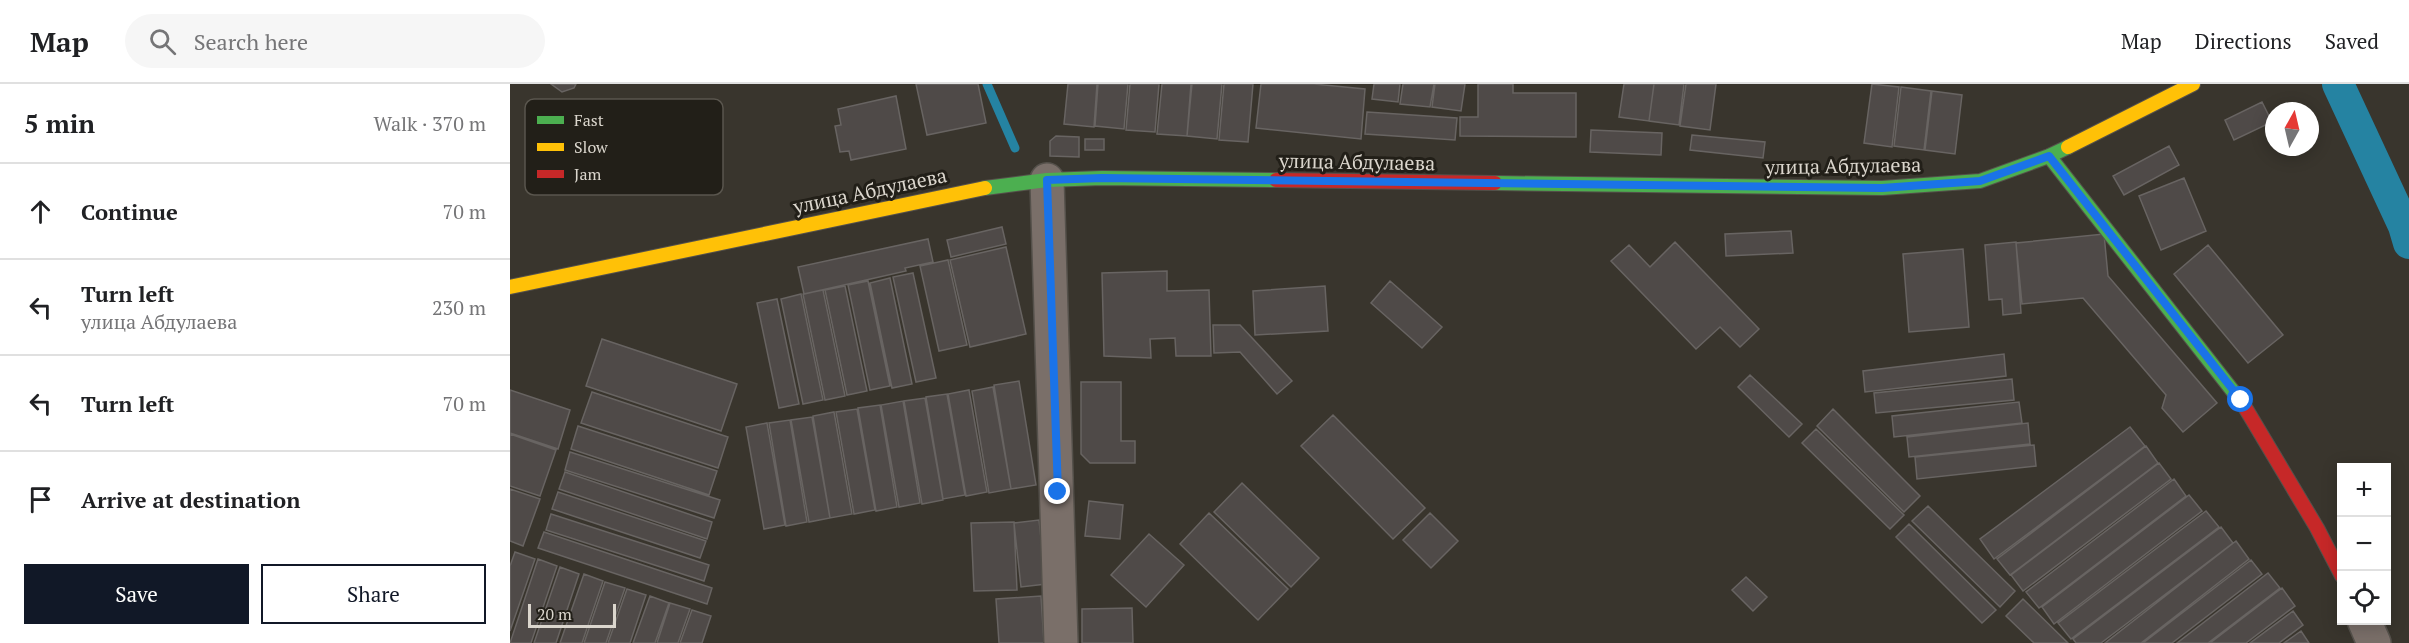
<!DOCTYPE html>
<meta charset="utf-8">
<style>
body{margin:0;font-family:"PT Serif",serif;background:#f6f6f6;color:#202124}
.controls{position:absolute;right:18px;bottom:18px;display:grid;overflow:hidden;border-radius:0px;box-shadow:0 3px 15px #0003}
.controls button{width:54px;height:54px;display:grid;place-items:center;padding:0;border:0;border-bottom:2px solid #e0e0e0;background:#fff;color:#202124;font:30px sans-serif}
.compass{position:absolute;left:1755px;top:18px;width:54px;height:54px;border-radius:50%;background:#fff;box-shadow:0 3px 15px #0003;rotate:8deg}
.scale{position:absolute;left:18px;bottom:15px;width:88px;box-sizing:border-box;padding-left:6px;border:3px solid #dbd6cd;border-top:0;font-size:16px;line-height:21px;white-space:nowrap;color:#dbd6cd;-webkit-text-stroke:4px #221f18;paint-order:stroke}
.stop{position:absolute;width:18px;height:18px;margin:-14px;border:4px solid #1a73e8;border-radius:50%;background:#fff}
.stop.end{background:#1a73e8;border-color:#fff;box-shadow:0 2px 6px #0008}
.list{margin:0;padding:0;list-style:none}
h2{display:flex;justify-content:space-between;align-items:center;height:78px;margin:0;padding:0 24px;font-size:26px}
h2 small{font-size:20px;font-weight:400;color:#757577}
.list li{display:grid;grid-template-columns:39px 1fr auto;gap:18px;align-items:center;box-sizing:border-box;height:96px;padding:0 24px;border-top:2px solid #e0e0e0}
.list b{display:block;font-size:22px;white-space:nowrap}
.list p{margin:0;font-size:20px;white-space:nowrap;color:#757577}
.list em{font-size:20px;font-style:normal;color:#757577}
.actions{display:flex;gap:12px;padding:18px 24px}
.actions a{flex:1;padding:14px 0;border:2px solid #111827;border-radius:0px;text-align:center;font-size:21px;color:#111827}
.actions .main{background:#111827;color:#fff}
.icon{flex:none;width:33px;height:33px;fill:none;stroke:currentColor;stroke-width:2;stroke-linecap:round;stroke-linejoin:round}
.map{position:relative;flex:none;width:1899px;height:559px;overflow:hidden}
header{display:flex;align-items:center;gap:36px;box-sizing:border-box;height:84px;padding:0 30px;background:#fff;border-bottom:2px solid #e0e0e0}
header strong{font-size:28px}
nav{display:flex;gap:33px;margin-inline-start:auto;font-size:21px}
.search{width:420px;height:54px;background:#f6f6f6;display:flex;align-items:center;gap:15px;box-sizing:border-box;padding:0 21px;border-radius:33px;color:#757577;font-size:22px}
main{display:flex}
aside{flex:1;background:#fff}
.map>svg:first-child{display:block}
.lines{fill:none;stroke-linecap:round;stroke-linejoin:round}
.stream{stroke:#2583a2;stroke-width:9}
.canal{stroke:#2583a2;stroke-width:32}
.building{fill:#4f4a48;stroke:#686462;stroke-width:1.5}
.street-casing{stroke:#55514b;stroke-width:36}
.fast-casing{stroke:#55514b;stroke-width:16}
.slow-casing{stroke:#55514b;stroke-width:16}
.jam-casing{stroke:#55514b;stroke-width:16}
.street{stroke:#7a6f69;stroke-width:33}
.fast{stroke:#4caf50;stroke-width:14}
.slow{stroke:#ffc107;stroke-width:14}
.jam{stroke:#c62828;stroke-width:14}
.route{stroke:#1a73e8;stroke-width:8}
.labels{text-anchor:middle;stroke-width:6;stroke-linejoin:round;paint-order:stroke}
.street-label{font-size:20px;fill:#dbd6cd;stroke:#221f18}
.key{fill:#221f18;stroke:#5a564e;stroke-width:1.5}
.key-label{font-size:16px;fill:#dbd6cd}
</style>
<header>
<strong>Map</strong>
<div class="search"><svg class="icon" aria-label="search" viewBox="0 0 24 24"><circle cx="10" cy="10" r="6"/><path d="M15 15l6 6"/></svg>Search here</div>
<nav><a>Map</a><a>Directions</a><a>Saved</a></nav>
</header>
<main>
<aside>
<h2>5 min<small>Walk · 370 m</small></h2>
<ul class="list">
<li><svg class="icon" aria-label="ahead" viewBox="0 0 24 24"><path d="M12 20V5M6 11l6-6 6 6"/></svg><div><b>Continue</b></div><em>70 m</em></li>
<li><svg class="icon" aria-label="left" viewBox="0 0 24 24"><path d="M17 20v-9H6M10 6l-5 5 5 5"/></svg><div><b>Turn left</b><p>улица Абдулаева</p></div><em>230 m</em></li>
<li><svg class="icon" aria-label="left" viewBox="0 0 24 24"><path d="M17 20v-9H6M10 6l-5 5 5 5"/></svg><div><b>Turn left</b></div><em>70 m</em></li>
<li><svg class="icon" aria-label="arrive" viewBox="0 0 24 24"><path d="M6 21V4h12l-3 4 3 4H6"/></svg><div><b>Arrive at destination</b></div></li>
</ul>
<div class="actions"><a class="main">Save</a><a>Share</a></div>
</aside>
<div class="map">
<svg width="1899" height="559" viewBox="0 0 1899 559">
<rect width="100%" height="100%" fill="#39352d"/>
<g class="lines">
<path class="stream" d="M477 0 505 64"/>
<path class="canal" d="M1828 0 1894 142 1899 159"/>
</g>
<path class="building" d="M41 0H66L64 4 52 8Z
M406 0H468L476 39 417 51Z
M558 0H587L584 43 554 40Z
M588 0H618L614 45 585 42Z
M620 0H649L645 48 616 46Z
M652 0H681L677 52 647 50Z
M682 0H712L707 55 677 52Z
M714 0H743L738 58 709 56Z
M751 0H804L855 5 851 55 746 44Z
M864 0H890L888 18 862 15Z
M893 0H924L920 23 890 20Z
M925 0H955L951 27 922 23Z
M968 0H1003V9H1066V53L950 52V33H968Z
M1114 0H1144L1139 37 1109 33Z
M1144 0H1174L1169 41 1139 37Z
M1176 0H1206L1200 46 1170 42Z
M1362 0 1389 3 1382 63 1354 59Z
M1391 3 1421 7 1414 66 1384 62Z
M1422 7 1452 11 1445 70 1415 66Z
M386 12 396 65 341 76 339 67 330 68 325 42 331 41 328 25Z
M1752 18 1762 38 1724 56 1715 36Z
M857 28 947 34 945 56 855 50Z
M1081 46 1152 49 1151 71 1080 68Z
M1182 51 1255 58 1253 74 1180 66Z
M546 52 569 53V73L540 72V57Z
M575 55H594V66H575Z
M1659 62 1669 81 1614 111 1603 92Z
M1674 94 1696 147 1651 166 1629 112Z
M492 143 496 160 441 173 437 156Z
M1281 147 1283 169 1216 172 1215 150Z
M1594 150 1598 192 1707 319 1673 348 1652 324 1656 311 1573 214 1512 220 1506 159Z
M418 155 423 178 395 184 396 187 294 210 288 183Z
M1165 158 1249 245 1230 263 1210 243 1186 265 1101 177 1119 161 1140 183Z
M1506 158 1511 229 1493 231 1492 215 1479 216 1475 161Z
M1698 161 1773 251 1738 279 1664 190Z
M496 163 516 250 460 263 440 176Z
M1453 165 1459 243 1399 248 1393 170Z
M438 176 457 261 429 267 410 182Z
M657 187V207L699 206 701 272H666L665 254 640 255 641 274 594 272 592 189Z
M403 189 426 294 406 298 383 193Z
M380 194 402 300 382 304 360 199Z
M358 197 380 302 360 306 338 201Z
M880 197 932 243 912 264 861 219Z
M335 202 357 307 337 311 315 206Z
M815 202 818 247 745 251 743 207Z
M313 206 335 312 315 316 293 210Z
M291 210 313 316 293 320 271 215Z
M267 215 289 320 269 324 247 219Z
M703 241H730L782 297 767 310 730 268 704 269Z
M92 255 227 300 211 347 76 302Z
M1494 270 1496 292 1355 308 1353 287Z
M1240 291 1292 340 1279 353 1228 303Z
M1502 295 1504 316 1366 329 1364 309Z
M509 297 526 401 501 405 484 301Z
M571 298H611V357H625V379H580L571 370Z
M483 303 501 405 479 409 462 307Z
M0 306 60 326 48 365 0 349Z
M459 306 477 408 456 412 438 310Z
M82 308 218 353 208 384 71 339Z
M437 310 455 411 433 415 416 313Z
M415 314 433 416 412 420 394 317Z
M393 317 410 419 389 423 371 321Z
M1509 318 1512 339 1384 353 1382 332Z
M370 321 387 423 366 427 348 324Z
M347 325 365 426 344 430 326 328Z
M1323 325 1410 412 1394 428 1307 342Z
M324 328 342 430 320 434 303 332Z
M823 331 915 424 883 455 791 362Z
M302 333 320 434 299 438 281 336Z
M280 336 297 438 276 442 259 339Z
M257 339 275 441 254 445 236 343Z
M1518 339 1520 360 1399 373 1397 353Z
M68 342 207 387 199 411 61 365Z
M1620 343 1635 362 1484 475 1470 455Z
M1306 345 1394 431 1380 445 1292 359Z
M0 350 46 366 30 412 0 402Z
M1524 361 1526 382 1407 395 1405 373Z
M1636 362 1648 379 1500 491 1487 475Z
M60 368 210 416 204 434 55 386Z
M1649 379 1661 395 1513 507 1501 491Z
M55 388 202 438 197 455 49 405Z
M1664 395 1676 412 1529 524 1516 508Z
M732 399 809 474 781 503 704 428Z
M0 405 30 415 13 462 0 457Z
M48 408 196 457 190 474 42 425Z
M1679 411 1692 427 1544 540 1532 523Z
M579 417 613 421 610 455 575 452Z
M1418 422 1505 507 1490 523 1402 437Z
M1696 427 1709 443 1561 555 1548 539Z
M699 429 778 505 748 536 670 460Z
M920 429 948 457 921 484 893 456Z
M41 430 199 481 194 497 36 446Z
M529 436 536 500 511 503 504 439Z
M504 438 507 506 464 507 461 439Z
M1399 440 1486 526 1472 539 1386 453Z
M1711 443 1723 459 1591 559H1566L1563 555Z
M34 448 202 504 197 520 28 464Z
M639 450 674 481 636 523 601 491Z
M1726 457 1739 475 1631 559H1595Z
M5 468 25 475 0 547V482Z
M28 475 47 482 21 559H0Z
M1741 476 1752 490 1662 559H1633Z
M50 483 69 490 46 559H24Z
M1758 489 1770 504 1698 559H1667Z
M74 490 93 497 72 559H50Z
M1236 493 1257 513 1243 527 1222 506Z
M95 498 115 504 96 559H74Z
M1772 504 1785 522 1736 559H1700Z
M117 505 136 511 120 559H98Z
M140 512 159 519 145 559H123Z
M531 512 534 559H489L486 515Z
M1513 515 1558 559H1524L1496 532Z
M160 519 180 525 168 559H147Z
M622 524 623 559H572V525Z
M182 526 201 532 192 559H170Z
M1783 527 1793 541 1769 559H1740Z
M1791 547 1799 559H1774Z"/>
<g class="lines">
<defs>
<path id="street" d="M537 96 551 559
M1854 536 1864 559"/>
<path id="fast" d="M1539 72 1733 320
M985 99 1372 104 1470 97 1539 72 1558 63
M475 104 537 96 592 94 766 96"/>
<path id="slow" d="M1558 63 1683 0
M0 203 475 104"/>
<path id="jam" d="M766 96 985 99
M1733 320 1807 444 1832 492"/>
</defs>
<use href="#street" class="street-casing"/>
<use href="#fast" class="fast-casing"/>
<use href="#slow" class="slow-casing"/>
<use href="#jam" class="jam-casing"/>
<use href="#street" class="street"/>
<use href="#fast" class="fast"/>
<use href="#slow" class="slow"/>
<use href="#jam" class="jam"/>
</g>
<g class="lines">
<path class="route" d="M548 408 537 96 592 94 1372 104 1470 97 1539 72 1731 316"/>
</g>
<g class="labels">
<g class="street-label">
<text transform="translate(847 78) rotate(1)" y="7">улица Абдулаева</text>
<text transform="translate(1333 82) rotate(-1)" y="7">улица Абдулаева</text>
<text transform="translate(360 107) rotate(-12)" y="7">улица Абдулаева</text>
</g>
</g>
<rect x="15" y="15" width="198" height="96" rx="9" class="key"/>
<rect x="27" y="32" width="27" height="8" fill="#4caf50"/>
<rect x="27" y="59" width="27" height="8" fill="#ffc107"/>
<rect x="27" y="86" width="27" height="8" fill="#c62828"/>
<g class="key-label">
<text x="64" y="42">Fast</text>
<text x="64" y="69">Slow</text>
<text x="64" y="96">Jam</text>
</g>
</svg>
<div class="controls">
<button>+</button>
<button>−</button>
<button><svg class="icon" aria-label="locate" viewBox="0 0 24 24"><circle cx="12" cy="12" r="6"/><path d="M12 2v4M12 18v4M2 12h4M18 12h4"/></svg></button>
</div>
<svg class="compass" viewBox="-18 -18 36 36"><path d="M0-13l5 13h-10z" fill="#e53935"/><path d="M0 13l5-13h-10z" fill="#757577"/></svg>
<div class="scale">20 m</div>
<div class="stop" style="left:1731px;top:316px"></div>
<div class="stop end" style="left:548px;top:408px"></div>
</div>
</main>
